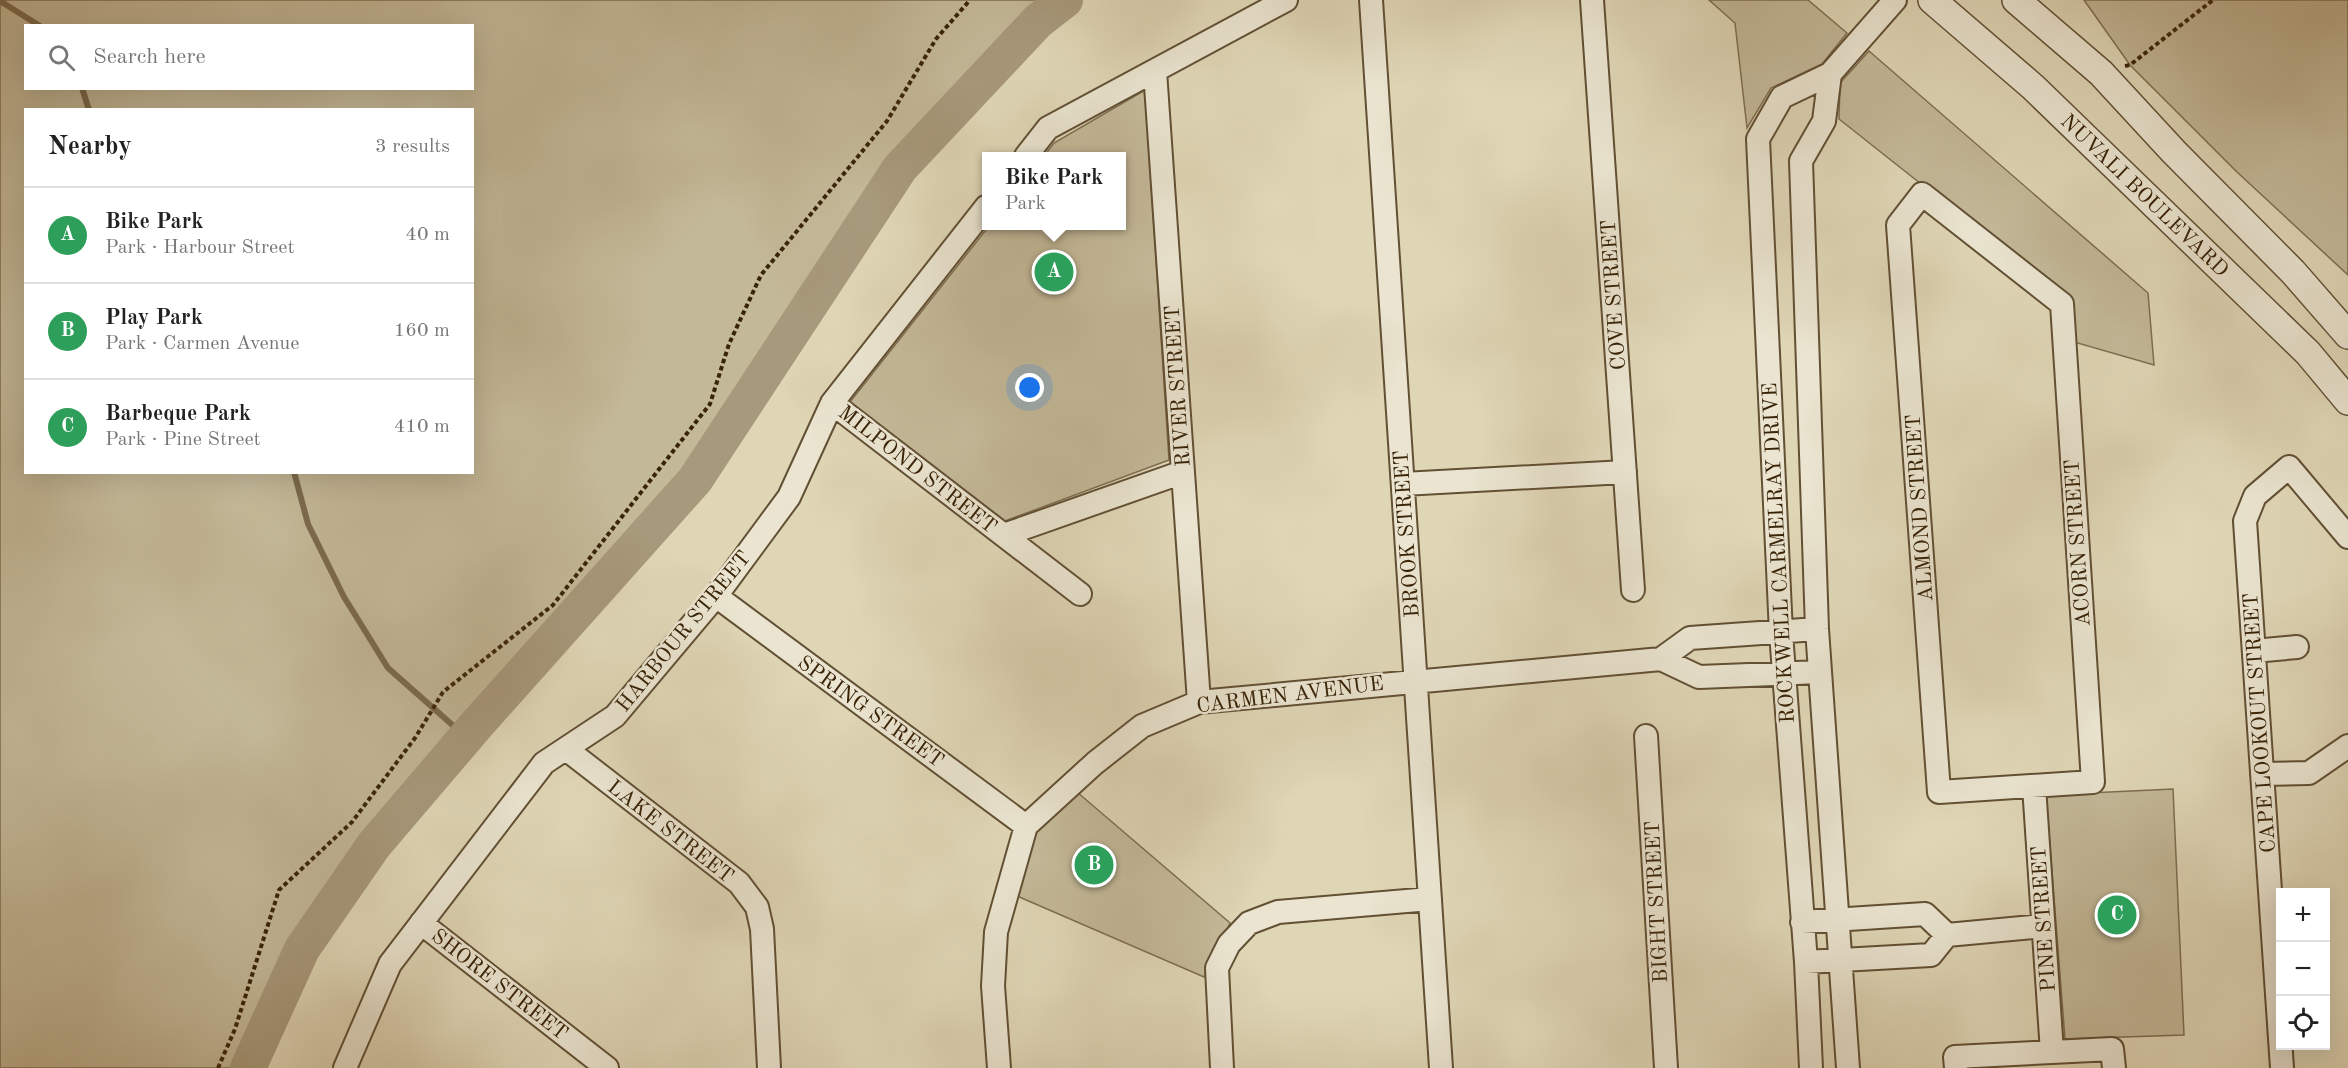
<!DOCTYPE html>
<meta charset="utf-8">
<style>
body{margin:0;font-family:"Old Standard TT",serif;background:#f6f6f6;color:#222}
.controls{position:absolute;right:18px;bottom:18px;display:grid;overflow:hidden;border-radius:0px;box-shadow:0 6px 24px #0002}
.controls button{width:54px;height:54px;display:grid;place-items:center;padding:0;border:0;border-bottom:2px solid #e0e0e0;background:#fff;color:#222;font:30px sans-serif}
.you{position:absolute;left:1030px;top:388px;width:21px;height:21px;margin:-15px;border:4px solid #fff;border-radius:50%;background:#1a73e8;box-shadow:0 0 0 9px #1a73e833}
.badge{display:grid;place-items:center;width:39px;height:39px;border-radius:50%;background:#8f2418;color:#fff;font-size:20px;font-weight:700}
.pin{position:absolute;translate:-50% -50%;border:3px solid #fff;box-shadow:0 2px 6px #0006}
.popup{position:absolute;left:982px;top:152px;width:144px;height:78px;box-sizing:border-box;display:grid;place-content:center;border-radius:0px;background:#fff;filter:drop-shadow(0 2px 4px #0005);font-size:20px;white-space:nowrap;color:#767676}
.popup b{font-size:22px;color:#222}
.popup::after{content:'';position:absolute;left:50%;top:100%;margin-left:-12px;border:12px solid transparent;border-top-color:#fff}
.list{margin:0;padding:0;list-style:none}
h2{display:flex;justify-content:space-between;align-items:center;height:78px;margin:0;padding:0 24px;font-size:26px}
h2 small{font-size:20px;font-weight:400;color:#767676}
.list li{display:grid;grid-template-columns:39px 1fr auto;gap:18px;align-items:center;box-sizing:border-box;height:96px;padding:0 24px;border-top:2px solid #e0e0e0}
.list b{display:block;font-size:22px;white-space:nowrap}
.list p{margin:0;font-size:20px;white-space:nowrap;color:#767676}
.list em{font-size:20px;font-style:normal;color:#767676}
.icon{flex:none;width:33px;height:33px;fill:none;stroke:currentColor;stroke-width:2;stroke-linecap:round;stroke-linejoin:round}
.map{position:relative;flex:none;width:2348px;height:1068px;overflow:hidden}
.search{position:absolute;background:#fff;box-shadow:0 6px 24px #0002;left:24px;top:24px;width:450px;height:66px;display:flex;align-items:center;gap:15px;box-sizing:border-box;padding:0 21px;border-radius:0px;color:#767676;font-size:22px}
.panel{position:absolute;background:#fff;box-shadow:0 6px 24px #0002;left:24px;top:108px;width:450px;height:366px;border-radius:0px}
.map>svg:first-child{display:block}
.green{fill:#c3b898;stroke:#7e6e50;stroke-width:1.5;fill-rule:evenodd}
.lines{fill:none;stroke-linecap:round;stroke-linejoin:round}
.stream{stroke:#7b6a4d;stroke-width:6}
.river{stroke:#a7997b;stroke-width:36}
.minor-casing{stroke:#625034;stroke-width:26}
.tertiary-casing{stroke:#625034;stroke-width:30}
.path{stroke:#392408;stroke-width:4;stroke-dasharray:4.5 3;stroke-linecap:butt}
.minor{stroke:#eae4d0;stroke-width:22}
.tertiary{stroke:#eae4d0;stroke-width:27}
.labels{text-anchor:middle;stroke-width:5;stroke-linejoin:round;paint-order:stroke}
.street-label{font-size:21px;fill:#392408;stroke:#eae4d0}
</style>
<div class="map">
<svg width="2348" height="1068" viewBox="0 0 2348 1068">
<rect width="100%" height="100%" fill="#dfd6b6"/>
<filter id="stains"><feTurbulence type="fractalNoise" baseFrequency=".00333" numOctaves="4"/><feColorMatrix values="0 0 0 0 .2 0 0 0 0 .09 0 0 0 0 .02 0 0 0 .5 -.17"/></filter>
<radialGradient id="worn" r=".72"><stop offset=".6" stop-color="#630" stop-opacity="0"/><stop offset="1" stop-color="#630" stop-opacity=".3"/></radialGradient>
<path class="green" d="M0 0H1065L1038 21 900 168 695 480 466 737 374 845 302 949 248 1068H0ZM26 26H472V88H26ZM26 110H472V472H26Z
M1709 0H1808L1847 33 1822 64 1771 88 1747 128 1735 23Z
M2084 0H2348V275L2237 172 2130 65Z
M1869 51 2148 293 2154 365 2074 342 2070 302 1839 119 1840 83Z
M1145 90 1169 460 1005 521 850 402 989 226H1122V156H1044L1054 143Z
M2173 789 2184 1035 2065 1039 2046 795Z
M1077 792 1230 923 1204 977 1017 896 1034 834Z"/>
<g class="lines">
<path class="stream" d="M0 1 40 26
M82 88 89 110
M294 472 308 524 344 597 388 668 466 737"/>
<path class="river" d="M248 1068 302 949 374 845 478 723 695 480 900 168 1038 21 1065 0"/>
<defs>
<path id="minor" d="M1371 0 1441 1068
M1592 0 1633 590
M1155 71 1199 702
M1830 74 1824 121 1801 161 1817 629 1848 1068
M1026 156 1048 128 1286 0
M1922 194 2062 304 2093 782 1939 792 1898 225Z
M832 403 1080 594
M1403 484 1625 472
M1004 535 1183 472
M716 596 1026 826
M2254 651 2297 647
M1661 659 1699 677 1820 672
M1646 736 1666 1068
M566 749 739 883 757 907 762 929 769 1068
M2262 774 2309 773 2348 746
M2034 786 2052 1052
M1802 922 1925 914 1947 935
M421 923 607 1068
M1806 962 1931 955 1947 935 2043 926
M345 1068 390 964 544 763 615 716 716 596 789 497 832 403 986 207
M999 1068 993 986 996 932 1026 826 1095 763 1142 726 1199 702 1661 659 1690 638 1817 629
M1222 1068 1217 968 1229 944 1249 923 1278 912 1430 899
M1811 1068 1806 962 1781 633 1758 139 1782 97 1830 74 1895 0
M1956 1068 1955 1057 2112 1049 2114 1068
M2282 1068 2245 521 2255 496 2289 467 2348 537"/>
<path id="tertiary" d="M1932 0 2033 87 2308 353 2348 401
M2016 0 2101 73 2174 152 2293 272 2348 335"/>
</defs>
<use href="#minor" class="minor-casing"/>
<use href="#tertiary" class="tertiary-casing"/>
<path class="path" d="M2125 66 2130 65 2213 0
M218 1068 235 1029 279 890 352 822 415 738 443 692 553 605 710 404 729 344 761 275 887 121 936 39 970 0"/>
<use href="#minor" class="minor"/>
<use href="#tertiary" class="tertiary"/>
</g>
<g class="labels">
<g class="street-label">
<text transform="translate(2145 195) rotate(44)" y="7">NUVALI BOULEVARD</text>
<text transform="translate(1613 295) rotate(-94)" y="7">COVE STREET</text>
<text transform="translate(1177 386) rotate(-94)" y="7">RIVER STREET</text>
<text transform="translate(918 469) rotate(38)" y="7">MILPOND STREET</text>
<text transform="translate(1919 508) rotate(-94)" y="7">ALMOND STREET</text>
<text transform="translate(1406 534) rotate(-94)" y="7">BROOK STREET</text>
<text transform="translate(2077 543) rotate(-94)" y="7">ACORN STREET</text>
<text transform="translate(1778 553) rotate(-93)" y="7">ROCKWELL CARMELRAY DRIVE</text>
<text transform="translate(683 631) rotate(-51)" y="7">HARBOUR STREET</text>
<text transform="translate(1290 694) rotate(-7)" y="7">CARMEN AVENUE</text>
<text transform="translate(871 711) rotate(36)" y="7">SPRING STREET</text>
<text transform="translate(2259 723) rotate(-94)" y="7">CAPE LOOKOUT STREET</text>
<text transform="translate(671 831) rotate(38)" y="7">LAKE STREET</text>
<text transform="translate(1656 902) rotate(-93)" y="7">BIGHT STREET</text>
<text transform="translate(2043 919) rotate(-94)" y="7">PINE STREET</text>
<text transform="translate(500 984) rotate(38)" y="7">SHORE STREET</text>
</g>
</g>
<rect width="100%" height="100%" filter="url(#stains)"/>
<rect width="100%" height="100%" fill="url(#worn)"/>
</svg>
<div class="controls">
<button>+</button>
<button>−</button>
<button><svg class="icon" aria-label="locate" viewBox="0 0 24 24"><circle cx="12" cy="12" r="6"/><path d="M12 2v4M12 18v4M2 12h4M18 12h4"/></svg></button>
</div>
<div class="you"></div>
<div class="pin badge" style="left:1054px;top:272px;background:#2e9e5b">A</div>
<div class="popup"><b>Bike Park</b>Park</div>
<div class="pin badge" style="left:1094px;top:865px;background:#2e9e5b">B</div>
<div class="pin badge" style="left:2117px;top:915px;background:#2e9e5b">C</div>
<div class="search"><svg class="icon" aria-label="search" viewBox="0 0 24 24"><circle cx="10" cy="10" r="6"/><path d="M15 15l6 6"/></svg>Search here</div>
<section class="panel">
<h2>Nearby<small>3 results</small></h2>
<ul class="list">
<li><span class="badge" style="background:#2e9e5b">A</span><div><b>Bike Park</b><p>Park · Harbour Street</p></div><em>40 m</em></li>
<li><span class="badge" style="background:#2e9e5b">B</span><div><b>Play Park</b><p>Park · Carmen Avenue</p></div><em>160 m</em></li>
<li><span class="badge" style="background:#2e9e5b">C</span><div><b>Barbeque Park</b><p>Park · Pine Street</p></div><em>410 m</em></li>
</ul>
</section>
</div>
